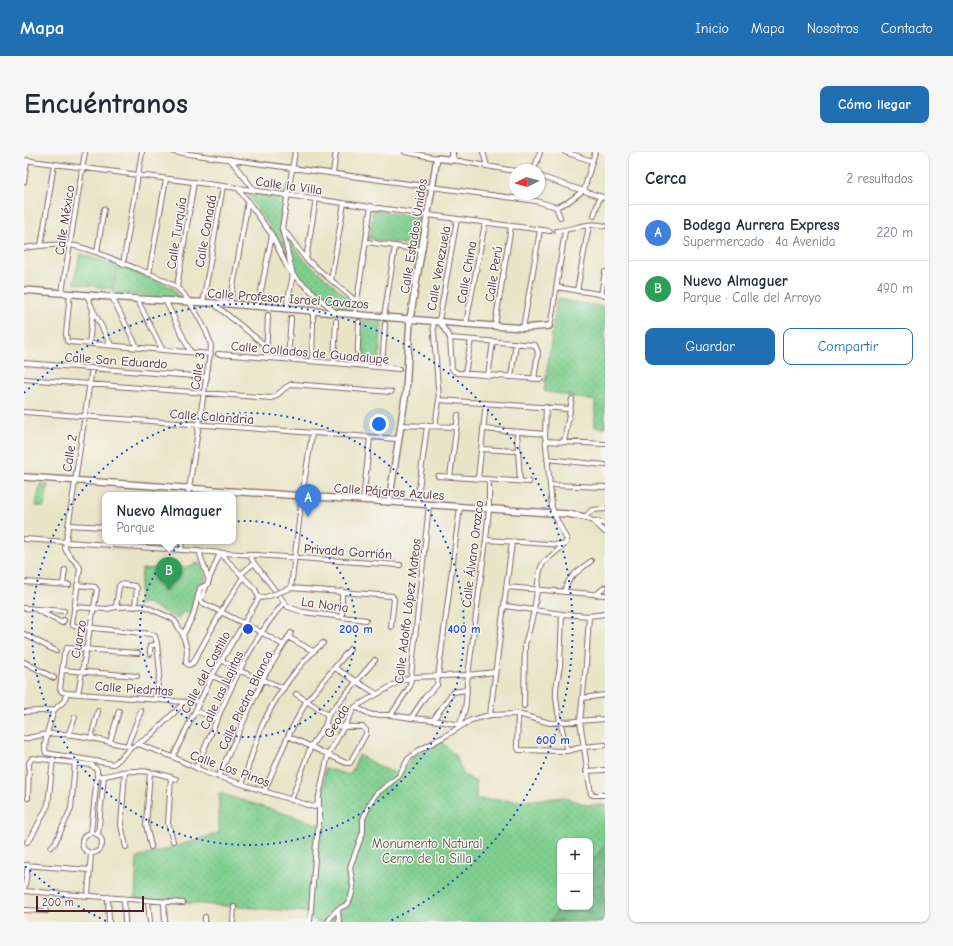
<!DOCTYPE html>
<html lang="es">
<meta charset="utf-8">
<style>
body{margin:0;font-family:"Comic Neue",sans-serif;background:#f6f6f7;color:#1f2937}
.controls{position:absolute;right:12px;bottom:12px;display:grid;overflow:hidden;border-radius:8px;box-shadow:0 1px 3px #0004}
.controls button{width:36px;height:36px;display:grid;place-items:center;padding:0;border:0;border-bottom:1px solid #e0e1e3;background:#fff;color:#1f2937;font:20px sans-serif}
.compass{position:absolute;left:485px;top:12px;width:36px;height:36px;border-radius:50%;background:#fff;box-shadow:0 1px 3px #0004;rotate:264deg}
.scale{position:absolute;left:12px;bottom:10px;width:108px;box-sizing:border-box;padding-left:4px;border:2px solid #4a1f2b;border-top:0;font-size:11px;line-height:14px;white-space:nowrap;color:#4a1f2b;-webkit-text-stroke:3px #f6f6f2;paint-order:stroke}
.you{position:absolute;left:355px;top:272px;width:14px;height:14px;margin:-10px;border:3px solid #fff;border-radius:50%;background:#1a73e8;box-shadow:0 0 0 6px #1a73e833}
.badge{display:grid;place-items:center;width:26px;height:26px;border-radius:50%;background:#1f6fb2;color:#fff;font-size:13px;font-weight:700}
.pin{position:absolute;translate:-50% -33px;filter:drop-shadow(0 1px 2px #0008)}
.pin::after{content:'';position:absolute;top:21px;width:14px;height:12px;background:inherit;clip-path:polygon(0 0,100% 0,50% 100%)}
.popup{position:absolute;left:78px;top:340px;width:134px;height:52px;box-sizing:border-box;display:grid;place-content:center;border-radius:8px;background:#fff;filter:drop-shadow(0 1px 3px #0005);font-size:13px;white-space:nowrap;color:#747a83}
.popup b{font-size:15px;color:#1f2937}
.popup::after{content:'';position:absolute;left:50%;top:100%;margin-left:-8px;border:8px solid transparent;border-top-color:#fff}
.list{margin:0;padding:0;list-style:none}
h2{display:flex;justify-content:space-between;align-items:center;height:52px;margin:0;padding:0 16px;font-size:17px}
h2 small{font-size:13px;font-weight:400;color:#747a83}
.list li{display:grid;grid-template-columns:26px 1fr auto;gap:12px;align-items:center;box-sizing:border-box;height:56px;padding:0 16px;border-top:1px solid #e0e1e3}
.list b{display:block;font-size:15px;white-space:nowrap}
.list p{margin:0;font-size:13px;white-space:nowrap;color:#747a83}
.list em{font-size:13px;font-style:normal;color:#747a83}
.actions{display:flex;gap:8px;padding:12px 16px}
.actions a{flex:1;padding:9px 0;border:1px solid #1f6fb2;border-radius:8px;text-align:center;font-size:14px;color:#1f6fb2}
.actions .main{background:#1f6fb2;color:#fff}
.map{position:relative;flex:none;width:581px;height:770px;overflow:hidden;border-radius:8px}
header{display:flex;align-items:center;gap:24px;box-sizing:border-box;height:56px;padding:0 20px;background:#1f6fb2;color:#fff}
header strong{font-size:19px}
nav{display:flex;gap:22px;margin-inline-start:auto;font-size:14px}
.intro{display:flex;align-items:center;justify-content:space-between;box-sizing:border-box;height:96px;padding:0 24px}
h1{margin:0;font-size:28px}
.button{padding:10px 18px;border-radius:8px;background:#1f6fb2;color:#fff;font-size:14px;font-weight:700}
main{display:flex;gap:24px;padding:0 24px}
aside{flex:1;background:#fff;border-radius:8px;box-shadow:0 1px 3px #0004}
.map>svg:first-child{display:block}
.grass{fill:url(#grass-dots);stroke:#65775d;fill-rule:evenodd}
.forest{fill:url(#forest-crowns);stroke:#596852}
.garden{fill:#80cf8f;stroke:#65775d}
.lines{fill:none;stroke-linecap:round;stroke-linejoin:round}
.street-casing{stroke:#826461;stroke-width:6}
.secondary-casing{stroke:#826461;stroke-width:8}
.street{stroke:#fff;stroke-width:4}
.secondary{stroke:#fff;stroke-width:5.5}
.street-bridge-casing{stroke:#826461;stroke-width:6;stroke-linecap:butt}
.street-bridge{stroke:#fff;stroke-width:4}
.ring{fill:none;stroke:#1d4ed8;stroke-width:2;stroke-dasharray:2 4}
.labels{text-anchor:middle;stroke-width:3;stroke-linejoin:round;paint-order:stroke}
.street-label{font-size:13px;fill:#4a1f2b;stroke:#f6f6f2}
.park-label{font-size:13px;fill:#5a5449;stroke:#f6f6f2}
.centre{fill:#1d4ed8;stroke:#f6f6f2;stroke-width:2}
.ring-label{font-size:12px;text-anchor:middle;font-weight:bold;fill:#1d4ed8;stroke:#f6f6f2;stroke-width:3;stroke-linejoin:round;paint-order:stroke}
</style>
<header>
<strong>Mapa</strong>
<nav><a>Inicio</a><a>Mapa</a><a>Nosotros</a><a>Contacto</a></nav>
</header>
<div class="intro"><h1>Encuéntranos</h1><a class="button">Cómo llegar</a></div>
<main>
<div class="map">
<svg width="581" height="770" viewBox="0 0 581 770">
<defs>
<pattern id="grass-dots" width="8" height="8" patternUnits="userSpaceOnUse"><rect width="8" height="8" fill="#80cf8f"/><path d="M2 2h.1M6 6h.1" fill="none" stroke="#70b17c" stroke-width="1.8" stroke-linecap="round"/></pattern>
<pattern id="forest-crowns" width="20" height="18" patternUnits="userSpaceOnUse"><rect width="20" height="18" fill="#68b27a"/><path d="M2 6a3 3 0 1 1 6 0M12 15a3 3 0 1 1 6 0" fill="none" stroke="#589064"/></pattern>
</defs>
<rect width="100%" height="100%" fill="#f6f6f2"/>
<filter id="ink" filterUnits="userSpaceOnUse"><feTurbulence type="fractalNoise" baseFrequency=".025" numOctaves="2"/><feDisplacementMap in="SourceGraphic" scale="8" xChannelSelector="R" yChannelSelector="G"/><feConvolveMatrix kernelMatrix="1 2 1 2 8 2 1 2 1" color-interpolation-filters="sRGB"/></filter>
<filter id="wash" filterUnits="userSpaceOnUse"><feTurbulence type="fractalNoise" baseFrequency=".012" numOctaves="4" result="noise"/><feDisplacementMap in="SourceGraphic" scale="16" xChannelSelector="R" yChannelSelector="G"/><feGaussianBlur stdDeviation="0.9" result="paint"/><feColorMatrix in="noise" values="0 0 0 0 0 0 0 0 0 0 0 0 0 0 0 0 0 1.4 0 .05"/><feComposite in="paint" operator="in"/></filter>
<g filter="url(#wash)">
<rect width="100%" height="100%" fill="#e9e4c6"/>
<path class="grass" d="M220 39 260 46 256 74 264 111 249 79Z
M349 58 398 66 394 94 346 87Z
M261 83 280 107 329 150 328 157 311 156 270 121Z
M96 114 149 136 156 146 87 141Z
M533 147 581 155V276L571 275V249L520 239Z
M339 168 358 169 355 211 336 210Z
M173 411 178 413 182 428C172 435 170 448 168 460H159L154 467 123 451H120L114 453 118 417C131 416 163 418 173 411Z
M417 589 430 602 440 623 452 630V647L500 649 540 645 563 653H581V770H292L281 760 111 747 113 706 195 681V641L297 673 301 616 326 623 335 603 354 614 374 622 388 605ZM536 689H566V755H536Z"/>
<path class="forest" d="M581 692V770H526L536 755H566V713Z"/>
<path class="garden" d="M56 102 94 114 87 137 50 131Z
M16 332 24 333 20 355 12 354Z"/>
</g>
<g filter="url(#ink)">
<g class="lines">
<defs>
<path id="street" d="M150 0 512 49 532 55
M381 0 413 6
M459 0 463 14
M541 0 568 9
M206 7 230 38
M0 8 199 34 404 63 526 79
M429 8 491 19
M510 18 516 0
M309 21 312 0
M515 24 581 46
M0 30 3 9
M214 36 248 83 263 115 269 123 312 161
M570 64 576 44
M536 65 532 55 544 50 560 38 571 0
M433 67 415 169 426 186 428 217 430 219 434 221 517 227
M260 78 282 107 332 149
M533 79C549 78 564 69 581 74
M343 90 398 98
M17 94 30 12
M0 96C15 94 31 91 46 93 66 96 83 105 101 112 118 119 137 125 152 135 163 142 186 182 187 195L164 343
M73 100 80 57
M282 107 292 47
M99 112 118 0
M125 122 142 27
M307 128 320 51
M153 135 170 30
M532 135 581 143
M553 139 565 73
M38 140 61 0
M46 141 42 182 43 189 45 190 187 202
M63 143 69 158 65 192
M577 143 581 120
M88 145 113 195
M113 147 138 197
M141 148 166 199
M179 151 199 34
M190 152 242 194
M206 152 224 49
M234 154 248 83
M262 157 269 123 258 76 271 0
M69 158 87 193
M331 162 347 54
M360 165 371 95
M289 168V159
M409 169 415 248 411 274
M442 172 461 71
M471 173 487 74
M525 174 527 170 541 79
M499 176 516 78
M426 186 511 193 514 200 510 227
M194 202 310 211 375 217
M242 206 244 163
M264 207 267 166
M288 209 289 171
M0 211 183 225
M310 211 312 169
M333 213 335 170
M358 215 361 172
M68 216 41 396C43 404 52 408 56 416L48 472 50 474 127 482 131 484 133 492 136 520 131 547
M441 221 447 188
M464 224 469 190
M487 225 492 191
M0 227 247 246C256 244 259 234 269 232L367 240
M415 248 545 257
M0 260 374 287
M376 273 432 275
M459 277 521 282
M493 280 496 329
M522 289 581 292
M540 290 548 247
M457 297 493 299
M523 307 581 313
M414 324 505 330
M426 325 434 263
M454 327 462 251
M526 333 581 335
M339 349 346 285
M393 352 403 274
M581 357 568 358 561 365 569 369 581 380
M572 369 581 372
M44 373 81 375
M0 387 376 413
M462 388 540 393
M157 397 158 389
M175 399 185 429
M196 401 177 447V450L237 480 259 493
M196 401 231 437 235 446 242 445
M230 411 264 455 279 460 342 468
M217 422 230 411 225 402
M0 430 45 433
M39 432 41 418
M53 433 71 435 73 438 54 542
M482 435 581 443
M267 436 368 444 370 447 367 475
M318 439V464
M256 440 267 436 278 344 288 282
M540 440C544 424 555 419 567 409
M572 443 581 435
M481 454 538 462 565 464 581 462
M50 455 83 457 92 455 120 454 147 466 151 469 159 483 163 497 162 511 165 513 169 511 197 460 219 425
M92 455 95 434 97 432 111 434 113 436 111 455
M0 456 40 459
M13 458 38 471 40 468
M538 462 536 514 532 536V545L534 560 543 599
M565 464 562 513 556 569 567 642 569 643H581
M0 482 32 499
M159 483 169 464 176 436 184 432
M264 485 289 499
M114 501 43 496 40 502 36 537 38 540 43 541 161 550 176 549
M126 502V494L133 492
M197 508 216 519 260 536
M0 510 30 526
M311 516 353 542
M38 518 113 524
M188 524 209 533
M272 542 304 563
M559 546 581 543
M500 554 501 493 510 459 516 418 519 411 540 393 543 388 530 362 528 355 521 282 522 255
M331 555 348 563H367L387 566 409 568 436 573
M30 558C27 569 18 591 22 601L89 612 92 610 108 595 114 592 126 584 161 550
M171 559 194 567
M0 560 30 558 40 549 43 541
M494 562 493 594 495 598 543 599 559 595 581 593
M367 563 386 534 405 353
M466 563 488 390
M387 566 401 545 413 533 436 355
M409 568 429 540 442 538
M435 573C445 554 441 543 444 523L462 388 465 357V328
M44 583 51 565
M264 584 322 611H326L342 582V578L339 575 301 574
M67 586 74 559
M0 587C8 585 16 583 25 582 53 580 81 590 108 595
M86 590 95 559
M114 592 149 605 183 621 290 655 293 653 304 603 331 555 378 528 388 525 444 523 471 520
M103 594 117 559
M149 605 188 524 235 446
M172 616C196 562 220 495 260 451
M562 619 581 618
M101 620 97 673 102 695
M126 620 122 672 127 695
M73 624C81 625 90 622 98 620 117 617 134 620 152 627
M147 625 144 671 149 689
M194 625 241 523 267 481
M218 632C225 614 230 594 237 576 250 546 274 512 299 491
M240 640 264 584 282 550 326 497
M4 646 5 611 8 606 68 613 73 618V624L67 680
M267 648 287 594 301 574 304 563 351 508
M58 691a10 10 0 1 1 20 0a10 10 0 1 1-20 0Z
M74 683 80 624
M3 690 7 686 24 653 29 607
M27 695 31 691 47 657 51 610
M0 713 66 718
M0 739 159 751
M0 739 4 713
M64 744 67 701
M84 745 85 770
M100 747 101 770
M124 749 126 770
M140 750 141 770
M314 757 315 770
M0 758 22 759
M181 765V770
M209 770 210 755
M286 770 292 692 295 671V647
M304 770 308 763 314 757 324 752 327 745 329 735 326 715 339 680V667L346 651 352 642 375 624 384 607 394 599 423 583 447 568 466 563 494 562 526 571 581 567"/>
<path id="secondary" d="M0 138 113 147 206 152 442 172 499 176 525 174
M0 325 543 362 561 365
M365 350 382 240 386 167 413 6 429 8 428 0"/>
</defs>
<use href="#street" class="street-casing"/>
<use href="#secondary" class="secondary-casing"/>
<use href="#street" class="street"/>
<use href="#secondary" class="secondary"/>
<defs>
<path id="street-bridge" d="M242 445 256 440"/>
</defs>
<use href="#street-bridge" class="street-bridge-casing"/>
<use href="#street-bridge" class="street-bridge"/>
</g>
</g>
<g class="ring">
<circle cx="224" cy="477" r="108"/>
<circle cx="224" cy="477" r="216"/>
<path d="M82 769A325 325 0 0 1 0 713M0 241A325 325 0 1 1 366 769"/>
</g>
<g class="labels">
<g class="street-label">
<text transform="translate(265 33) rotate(8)" y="5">Calle la Villa</text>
<text transform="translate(40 68) rotate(-81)" y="5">Calle México</text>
<text transform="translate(181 79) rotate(-80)" y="5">Calle Canadá</text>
<text transform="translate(152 81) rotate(-81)" y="5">Calle Turquía</text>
<text transform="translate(389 84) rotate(-81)" y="5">Calle Estados Unidos</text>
<text transform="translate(414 116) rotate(-80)" y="5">Calle Venezuela</text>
<text transform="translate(442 120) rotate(-80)" y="5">Calle China</text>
<text transform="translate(469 122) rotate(-81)" y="5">Calle Perú</text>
<text transform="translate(264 146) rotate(4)" y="5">Calle Profesor Israel Cavazos</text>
<text transform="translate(286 200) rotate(5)" y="5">Calle Collados de Guadalupe</text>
<text transform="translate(92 208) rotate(4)" y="5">Calle San Eduardo</text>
<text transform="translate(173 219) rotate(-81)" y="5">Calle 3</text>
<text transform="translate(188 264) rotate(4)" y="5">Calle Calandria</text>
<text transform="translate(45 301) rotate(-81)" y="5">Calle 2</text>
<text transform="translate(365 339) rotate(4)" y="5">Calle Pájaros Azules</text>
<text transform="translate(324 399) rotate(4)" y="5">Privada Gorrión</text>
<text transform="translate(448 402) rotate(-83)" y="5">Calle Álvaro Orozco</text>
<text transform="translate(301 452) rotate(8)" y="5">La Noria</text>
<text transform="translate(383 459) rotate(-83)" y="5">Calle Adolfo López Mateos</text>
<text transform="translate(54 487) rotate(-80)" y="5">Cuarzo</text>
<text transform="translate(181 520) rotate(-62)" y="5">Calle del Castillo</text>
<text transform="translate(110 536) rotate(4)" y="5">Calle Piedritas</text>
<text transform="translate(197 538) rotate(-65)" y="5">Calle las Lajitas</text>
<text transform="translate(221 548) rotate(-64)" y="5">Calle Piedra Blanca</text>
<text transform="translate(312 569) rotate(-59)" y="5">Geoda</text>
<text transform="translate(206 616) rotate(20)" y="5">Calle Los Pinos</text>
</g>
<g class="park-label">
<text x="403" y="696">Monumento Natural<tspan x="403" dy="15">Cerro de la Silla</tspan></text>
</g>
</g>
<circle cx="224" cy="477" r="6" class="centre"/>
<g class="ring-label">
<text x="332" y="481">200 m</text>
<text x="440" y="481">400 m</text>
<text x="529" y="592">600 m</text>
</g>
</svg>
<div class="controls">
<button>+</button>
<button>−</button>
</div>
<svg class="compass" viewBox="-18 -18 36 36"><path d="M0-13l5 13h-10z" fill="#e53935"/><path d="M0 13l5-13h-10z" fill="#747a83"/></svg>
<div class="scale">200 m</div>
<div class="you"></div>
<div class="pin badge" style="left:284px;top:365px;background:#3f7fe0">A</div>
<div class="pin badge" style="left:145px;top:438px;background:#2e9e5b">B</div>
<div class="popup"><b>Nuevo Almaguer</b>Parque</div>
</div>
<aside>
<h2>Cerca<small>2 resultados</small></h2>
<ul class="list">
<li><span class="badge" style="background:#3f7fe0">A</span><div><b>Bodega Aurrera Express</b><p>Supermercado · 4a Avenida</p></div><em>220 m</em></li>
<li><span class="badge" style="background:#2e9e5b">B</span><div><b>Nuevo Almaguer</b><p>Parque · Calle del Arroyo</p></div><em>490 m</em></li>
</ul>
<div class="actions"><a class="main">Guardar</a><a>Compartir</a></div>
</aside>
</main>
